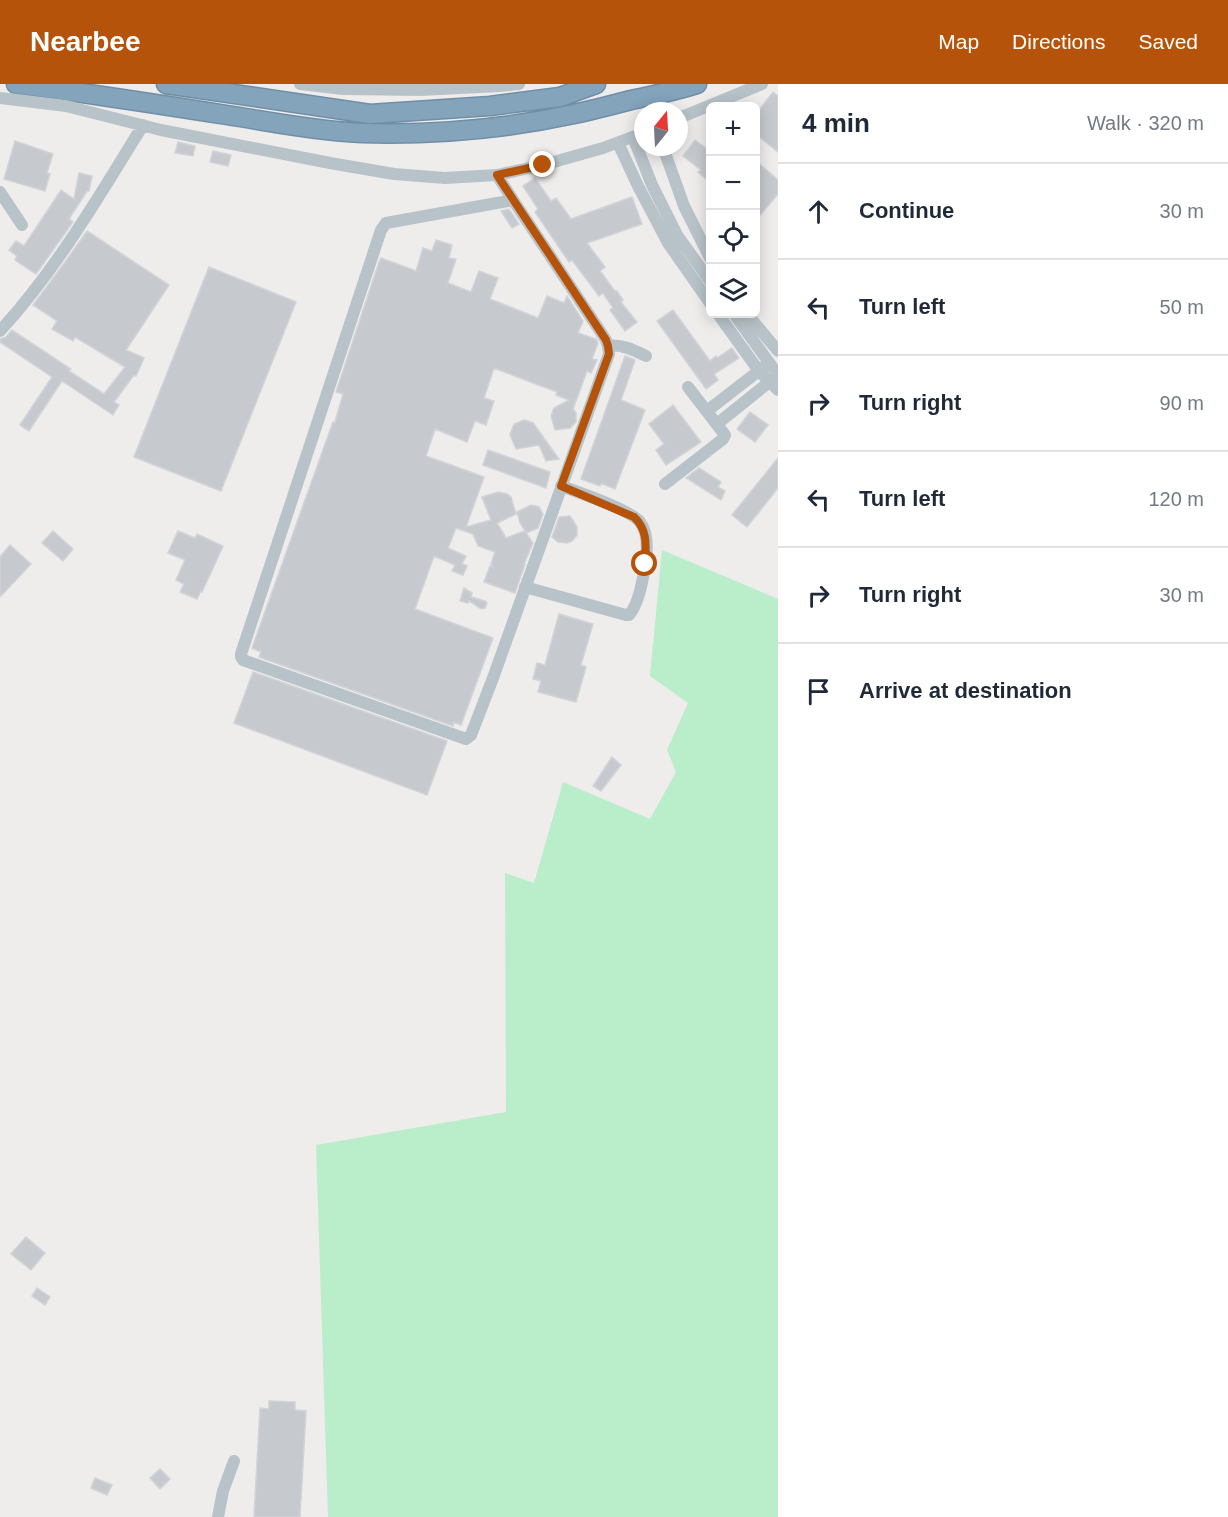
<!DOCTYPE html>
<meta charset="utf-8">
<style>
body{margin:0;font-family:Arial,sans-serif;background:#f2f2f3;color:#1f2937}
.controls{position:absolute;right:18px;top:18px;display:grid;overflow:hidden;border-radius:9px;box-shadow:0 3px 15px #0003}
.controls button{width:54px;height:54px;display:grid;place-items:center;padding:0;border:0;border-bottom:2px solid #e0e1e3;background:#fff;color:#1f2937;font:30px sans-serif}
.compass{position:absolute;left:634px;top:18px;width:54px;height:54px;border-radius:50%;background:#fff;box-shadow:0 3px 15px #0003;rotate:18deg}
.stop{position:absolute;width:18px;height:18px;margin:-14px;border:4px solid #b45309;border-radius:50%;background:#fff}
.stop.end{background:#b45309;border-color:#fff;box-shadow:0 2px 6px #0008}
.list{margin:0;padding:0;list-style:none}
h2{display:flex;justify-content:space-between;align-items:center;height:78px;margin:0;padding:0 24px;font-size:26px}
h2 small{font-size:20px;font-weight:400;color:#747a83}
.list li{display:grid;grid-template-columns:39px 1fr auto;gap:18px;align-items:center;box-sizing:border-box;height:96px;padding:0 24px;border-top:2px solid #e0e1e3}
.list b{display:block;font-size:22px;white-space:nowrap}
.list em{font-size:20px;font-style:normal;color:#747a83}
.icon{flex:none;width:33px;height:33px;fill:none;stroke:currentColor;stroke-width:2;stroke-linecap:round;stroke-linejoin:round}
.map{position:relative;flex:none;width:778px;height:1433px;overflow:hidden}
header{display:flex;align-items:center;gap:36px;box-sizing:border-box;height:84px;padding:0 30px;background:#b45309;color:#fff}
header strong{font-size:28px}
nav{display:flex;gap:33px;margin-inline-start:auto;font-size:21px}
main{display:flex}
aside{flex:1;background:#fff}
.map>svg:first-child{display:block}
.green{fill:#baedc9}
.building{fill:#c6cacf;stroke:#d0d3d8;stroke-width:1.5}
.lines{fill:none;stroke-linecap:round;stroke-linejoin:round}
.highway-casing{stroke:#708fa7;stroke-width:21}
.minor{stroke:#b8c3c9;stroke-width:12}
.highway{stroke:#84a4bb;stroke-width:18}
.route{stroke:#b45309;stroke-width:8}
</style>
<header>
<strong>Nearbee</strong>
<nav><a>Map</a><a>Directions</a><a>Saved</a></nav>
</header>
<main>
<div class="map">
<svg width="778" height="1433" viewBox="0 0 778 1433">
<rect width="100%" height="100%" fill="#efecec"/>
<path class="green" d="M662 466 778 515V1433H328L316 1061 506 1028 505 789 534 799 563 698 650 735 676 688 667 666 688 619 650 592Z"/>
<path class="building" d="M773 8 778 12V68L756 50V30Z
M695 56 711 68V99L698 88 701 86 683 72Z
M15 57 53 70 47 89 50 90 45 107 4 95Z
M178 58 195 62 193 72 175 69Z
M213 67 231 71 228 82 210 78Z
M756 77 778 96V110L756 136Z
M79 89 92 92 89 107H87L69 135 73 138 36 190 15 176 17 172 9 166 16 157 24 162 61 106 74 115Z
M535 94 551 117 556 114 571 135 632 113 642 140 587 159 605 183 600 187 615 207H617L623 216 621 218 637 238 625 247 610 226 613 224 603 209 599 212 572 176 569 178 535 128 538 125 523 102Z
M509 125 519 140 512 144 501 127Z
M87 147 169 201 126 266 144 274 136 292 134 291 114 318 119 321 113 331 62 297 29 347 20 341 52 293 0 258V255L6 253 12 246 71 285 69 287 104 310 125 283 75 253 73 257 52 245 57 237 33 221 65 178Z
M436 156 452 161 449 174 456 175 448 199 471 208 479 187 498 194 490 215 538 234 547 212 564 219 567 212 583 237 578 249 596 255 598 259 592 275 597 276 591 289 587 287 573 325 576 329V338L570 344 555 346 551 332 554 324 569 316 556 311 557 308 494 284 484 314 494 317 486 341 475 337 467 358 435 345 426 372 484 393 466 443 491 436 482 413 498 408 507 410 511 413 516 430 497 439 506 454 524 447 526 448 520 439 517 428 531 421 539 423 543 430 538 444 526 449 533 459 524 480H525L515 509 484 498 490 482 493 483 491 480 495 468 478 462 473 450 456 444 448 464 466 472 462 480 467 482 463 491 452 487 455 481 434 472 415 525 493 554 461 641 454 638 453 642 259 573 261 568 252 564 333 338H335L343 310 336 308 379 178 381 174 416 187 423 164 432 167Z
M209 183 296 218 221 407 134 373Z
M673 226 710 277 716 272 717 274 732 264 739 274 714 290 718 296 706 305 657 237Z
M625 272 635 276 621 316 645 326 615 405 601 399 600 402 581 395Z
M673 321 701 358 666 381 656 366 664 360 649 340Z
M750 328 768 341 755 358 737 345Z
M524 336 533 339 559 375 546 377 539 361 516 365 510 351 514 340Z
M488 366 550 388 546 404 483 381Z
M778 374V404L747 443 732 431Z
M699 384 721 398 718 403 725 407 721 416 686 394Z
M570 432 577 443V451L572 457 567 459 558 458 552 453 559 433Z
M53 447 73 465 63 477 42 459Z
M178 447 195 454 197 450 223 462 202 508 201 507 197 515 180 508 184 500 176 496 185 476 168 469Z
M10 461 31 480 0 513V473Z
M464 504 472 509 471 513 485 517 487 519 485 524 481 525 469 517 468 519 460 517Z
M559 530 593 540 581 581 586 583 576 618 538 608 541 597 533 595 537 579 545 581Z
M253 588 447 657 427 711 234 639Z
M612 673 621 681 601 707 593 702Z
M26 1153 45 1169 31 1186 11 1170Z
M37 1204 50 1213 45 1221 32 1212Z
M269 1317 295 1318V1326L306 1327 300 1433H254L260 1324 269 1325Z
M160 1385 170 1395 160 1405 150 1394Z
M95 1394 112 1401 107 1411 91 1404Z"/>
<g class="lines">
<defs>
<path id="highway" d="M16 0C87 9 157 20 227 31 272 38 317 47 362 49 433 51 505 45 574 30 593 26 612 21 631 16 653 11 676 7 697 0
M166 0 370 30 490 22 560 13 596 0"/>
</defs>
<use href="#highway" class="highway-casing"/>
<path class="minor" d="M300 0 343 5 420 6 500 2 519 0
M0 14 66 22 161 46 330 79 394 90 445 94 497 91 543 81 603 64 643 49
M679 34 762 0
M633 53 652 101 677 151 710 197
M618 59 638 102 668 159 710 219
M663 63 684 122 710 174
M497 91 513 116 386 139 381 146 241 570V573L243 576 466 655 471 651 493 594 609 270 608 262 606 256 513 116
M0 108 22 141
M718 230 759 287 778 306
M734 230 773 284
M747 230 778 267
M0 247C56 186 100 111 143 41
M608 262C622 260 634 266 646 272
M707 327 769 279
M717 340 778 291
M665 400 723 355 725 351 688 303
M525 503 626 531H629C637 522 642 500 644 488 647 473 650 451 640 438 631 426 578 408 561 402
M218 1433 223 1407 234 1377"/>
<use href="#highway" class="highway"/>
</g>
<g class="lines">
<path class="route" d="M543 81 497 91 606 256 608 262 609 270 561 402 634 433C648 446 646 462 645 480"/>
</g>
</svg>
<div class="controls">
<button>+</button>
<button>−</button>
<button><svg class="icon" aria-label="locate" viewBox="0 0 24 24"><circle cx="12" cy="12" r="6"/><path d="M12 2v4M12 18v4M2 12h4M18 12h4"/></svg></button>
<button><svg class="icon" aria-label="layers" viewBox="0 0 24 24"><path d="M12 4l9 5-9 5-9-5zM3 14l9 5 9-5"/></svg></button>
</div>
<svg class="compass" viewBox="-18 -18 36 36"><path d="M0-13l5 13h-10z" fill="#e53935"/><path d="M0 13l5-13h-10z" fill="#747a83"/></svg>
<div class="stop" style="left:645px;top:480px"></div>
<div class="stop end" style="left:543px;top:81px"></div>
</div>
<aside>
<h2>4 min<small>Walk · 320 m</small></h2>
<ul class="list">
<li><svg class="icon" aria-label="ahead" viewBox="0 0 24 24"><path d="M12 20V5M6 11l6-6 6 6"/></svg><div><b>Continue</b></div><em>30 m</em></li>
<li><svg class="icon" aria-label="left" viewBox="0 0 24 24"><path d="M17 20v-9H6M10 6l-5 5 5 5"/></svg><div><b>Turn left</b></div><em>50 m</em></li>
<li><svg class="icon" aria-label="right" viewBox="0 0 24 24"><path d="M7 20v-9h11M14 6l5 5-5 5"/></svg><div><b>Turn right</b></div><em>90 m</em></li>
<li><svg class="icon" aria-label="left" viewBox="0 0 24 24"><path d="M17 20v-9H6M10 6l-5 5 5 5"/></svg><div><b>Turn left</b></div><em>120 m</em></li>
<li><svg class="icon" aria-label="right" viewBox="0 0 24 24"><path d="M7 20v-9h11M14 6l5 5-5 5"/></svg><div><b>Turn right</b></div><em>30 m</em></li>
<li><svg class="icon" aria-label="arrive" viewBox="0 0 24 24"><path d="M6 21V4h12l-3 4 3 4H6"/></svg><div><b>Arrive at destination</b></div></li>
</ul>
</aside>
</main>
